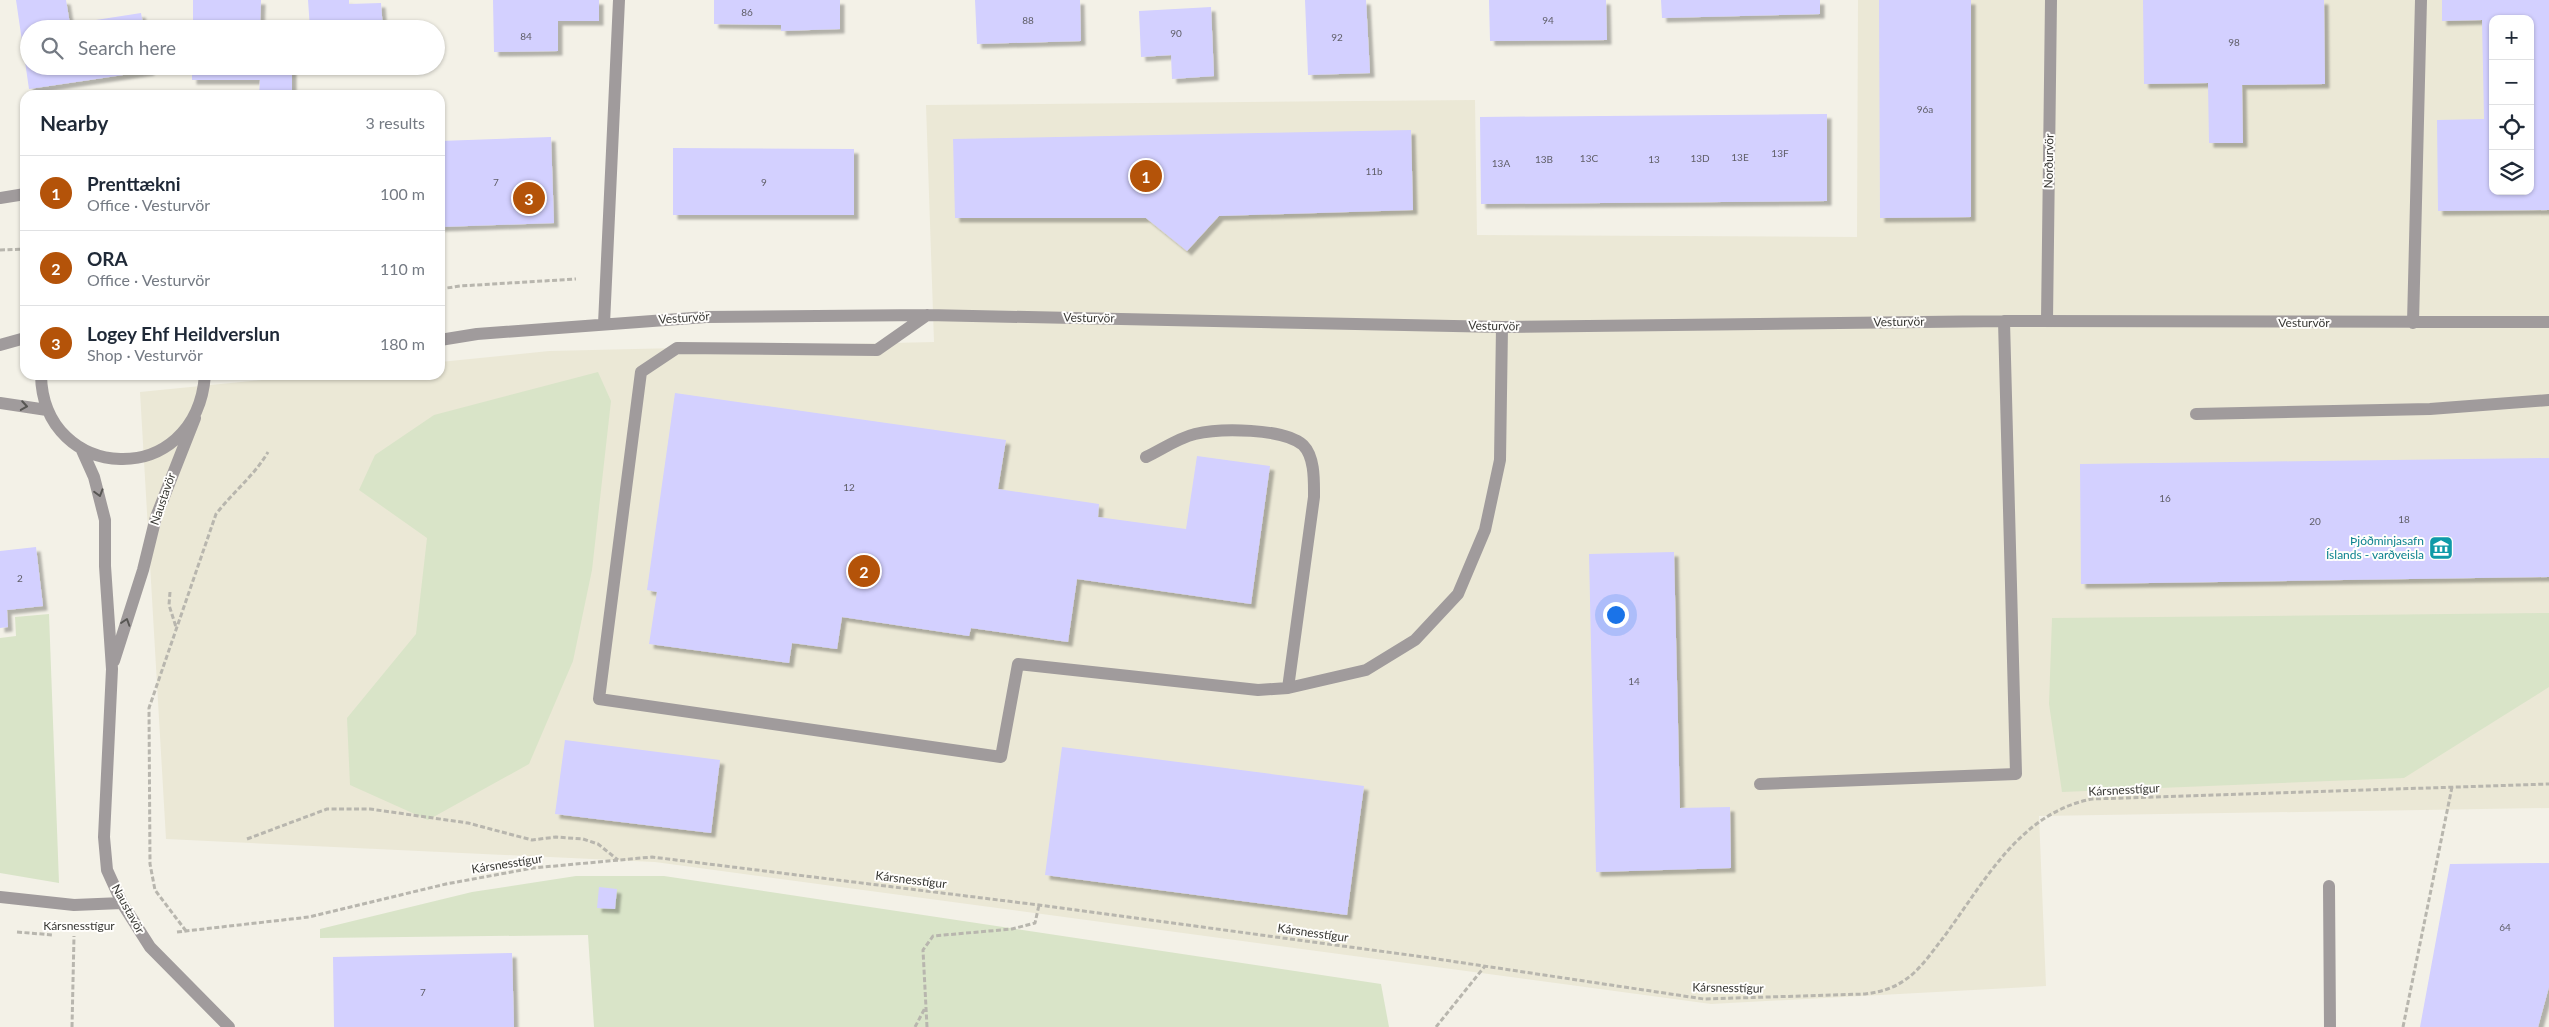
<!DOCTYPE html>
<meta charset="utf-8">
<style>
body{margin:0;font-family:Lato,sans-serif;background:#f6f6f7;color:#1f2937}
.controls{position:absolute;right:15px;top:15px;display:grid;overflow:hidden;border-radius:10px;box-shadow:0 1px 4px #0004}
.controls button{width:45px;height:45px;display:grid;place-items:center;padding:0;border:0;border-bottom:1px solid #e0e1e3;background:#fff;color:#1f2937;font:25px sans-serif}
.you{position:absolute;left:1615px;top:614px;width:18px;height:18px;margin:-12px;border:4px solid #fff;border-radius:50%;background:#1a73e8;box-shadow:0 0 0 8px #1a73e833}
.badge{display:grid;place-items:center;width:32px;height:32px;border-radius:50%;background:#b45309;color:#fff;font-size:16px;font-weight:700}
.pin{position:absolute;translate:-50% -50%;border:2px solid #fff;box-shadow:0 1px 5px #0006}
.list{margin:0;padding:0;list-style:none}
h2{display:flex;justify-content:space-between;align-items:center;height:65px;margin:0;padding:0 20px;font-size:21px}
h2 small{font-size:16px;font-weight:400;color:#747a83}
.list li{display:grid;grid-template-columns:32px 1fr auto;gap:15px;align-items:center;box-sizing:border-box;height:75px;padding:0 20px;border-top:1px solid #e0e1e3}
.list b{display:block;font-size:19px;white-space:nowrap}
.list p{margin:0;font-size:16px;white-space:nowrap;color:#747a83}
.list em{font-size:16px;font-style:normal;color:#747a83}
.icon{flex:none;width:28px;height:28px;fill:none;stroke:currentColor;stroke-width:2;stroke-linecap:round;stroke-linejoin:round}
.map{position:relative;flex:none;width:2549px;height:1027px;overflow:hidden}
.search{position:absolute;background:#fff;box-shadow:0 1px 4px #0004;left:20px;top:20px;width:425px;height:55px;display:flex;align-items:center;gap:12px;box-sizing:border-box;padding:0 18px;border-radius:28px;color:#747a83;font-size:19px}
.panel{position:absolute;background:#fff;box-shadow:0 1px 4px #0004;left:20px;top:90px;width:425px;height:290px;border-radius:15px}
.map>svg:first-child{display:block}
.built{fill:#ebe8d6;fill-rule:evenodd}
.green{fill:#d9e4c8}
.building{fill:#d3d0ff;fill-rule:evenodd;filter:url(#shadow)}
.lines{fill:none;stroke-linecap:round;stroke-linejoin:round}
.path{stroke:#b8b6ae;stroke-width:3;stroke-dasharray:5 2.5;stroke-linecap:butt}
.minor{stroke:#a09b9c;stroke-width:12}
.oneway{stroke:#575653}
.labels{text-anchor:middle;stroke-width:4;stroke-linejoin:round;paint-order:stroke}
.number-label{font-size:10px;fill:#5f5e67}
.street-label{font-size:12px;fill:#383834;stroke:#fffefc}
.culture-label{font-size:12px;fill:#0d838f;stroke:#fffefc;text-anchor:end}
</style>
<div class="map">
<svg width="2549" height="1027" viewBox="0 0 2549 1027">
<defs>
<filter id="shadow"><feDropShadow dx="4.5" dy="4.5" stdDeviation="1" flood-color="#0004"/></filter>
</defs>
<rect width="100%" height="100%" fill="#f3f1e7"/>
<path class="built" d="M1858 0H2549V808L2039 816 2046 986 1711 1004 655 862 166 839 140 392 313 375H440V362L549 351 934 342 926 105 1475 100 1477 235 1857 237ZM2493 19H2530V191H2493Z"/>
<path class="green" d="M598 372 611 401 592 570 573 661 529 764 428 820 350 785 347 718 416 634 427 538 359 490 375 455 434 415Z
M2549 613V687L2404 778 2062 792 2049 704 2052 618Z
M49 614 59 883 0 873V638L16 636 15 617Z
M576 876H664L1381 984 1389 1027H594L588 935 320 938V929L472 892Z"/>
<path class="building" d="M16 0H66L70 24 141 13 144 29H29V66H149L150 71 29 89Z
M193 0H261L260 29H193Z
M308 0H349V4L381 3 383 29H310Z
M493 0H599V21H558V51L494 52Z
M714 0H840V29L781 31V25L714 24Z
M975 0H1080L1081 41 977 44Z
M1305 0H1366L1370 73 1308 75Z
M1489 0H1606L1607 40 1490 41Z
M1661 0H1820V14L1662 18Z
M1879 0H1971V217L1880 218Z
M2143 0H2324L2325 84 2242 85 2243 143H2209L2208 83 2144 84Z
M2442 0H2549V210L2438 211 2437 120 2484 119 2482 20 2442 21ZM2493 19H2530V191H2493Z
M1211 7 1214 76 1172 79 1171 55 1141 57 1139 11Z
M192 66H292V95L259 94 260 80H192Z
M1827 114V201L1481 204 1480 117Z
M1411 130 1413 210 1219 216 1187 251 1146 218H955L953 139Z
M551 137 554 223 440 227V141Z
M673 148 854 149V215H673Z
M675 393 1006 440 998 489 1099 504 1098 517 1186 529 1197 456 1270 466 1251 604 1077 579 1068 642 971 628 969 636 842 617 837 649 792 643 789 663 649 644 657 592 647 590Z
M2549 458V577L2081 584 2080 464Z
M36 547 43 606 7 610 8 627 0 628V551Z
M1674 552 1680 808 1730 807 1731 868 1596 872 1589 554Z
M565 740 720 760 711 833 555 814Z
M1062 747 1364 786 1347 915 1045 875Z
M2549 863V987L2538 1027H2420L2450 864Z
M599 887 617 889 615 909 597 908Z
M512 953 514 1027H334L333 957Z"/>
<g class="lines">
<path class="path" d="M0 250 25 249
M440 289 460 286 576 279
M170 592 169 605 176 627
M247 839 327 809H370L468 823 532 840 556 837 583 839 598 844 618 860
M186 931 155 890 150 864 149 708 216 514C233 492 254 476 268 452
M17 932 53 935
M177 932 309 917 446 884 533 868 652 857 1039 905 1424 957 1704 999 1865 994C1880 992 1892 989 1905 980 1920 970 1932 952 1943 938 1984 883 2019 813 2092 799L2549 784
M72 1027 74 936
M915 1027 925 1008
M927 1027 923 950 933 936 1012 929 1035 923 1039 905
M1436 1027 1485 966
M2403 1027 2452 787"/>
<path class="minor" d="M0 198 25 194
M927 315 877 350 677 348 641 372 599 699 1001 757 1018 664 1258 690 1288 688 1366 670 1415 640 1458 594 1485 530 1500 460 1502 327
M2047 321 2051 0
M2413 323 2421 0
M604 324 619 0
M440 340 477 334 706 317 927 315 1502 327 2004 321 2549 322
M0 345 25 338
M41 375C43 483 196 491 205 375
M0 403 47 410
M2196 414 2430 409 2549 400
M81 448 94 477 105 520V566L112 669 104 837 107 870 122 903 150 947 229 1027
M1146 457C1161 450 1178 438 1195 434 1220 428 1283 428 1303 445 1315 457 1314 481 1314 497L1288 688
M114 661 143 570 156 517 195 418
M1760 784 2016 774 2004 321
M2329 886 2330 1027
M0 897 74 905 122 903"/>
</g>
<defs><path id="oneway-chevron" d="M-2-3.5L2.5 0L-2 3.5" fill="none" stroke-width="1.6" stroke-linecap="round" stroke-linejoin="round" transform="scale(1.25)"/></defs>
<g class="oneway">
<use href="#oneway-chevron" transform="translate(24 406) rotate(9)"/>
<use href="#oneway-chevron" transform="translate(99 493) rotate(74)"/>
<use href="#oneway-chevron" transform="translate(126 622) rotate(-72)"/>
</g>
<defs>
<symbol id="museum-square" viewBox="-11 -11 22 22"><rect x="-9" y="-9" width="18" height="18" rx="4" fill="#0f9aa8" stroke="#fffefc"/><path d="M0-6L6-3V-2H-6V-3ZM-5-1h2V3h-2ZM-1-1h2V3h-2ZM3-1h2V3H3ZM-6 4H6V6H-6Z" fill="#fff"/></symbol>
</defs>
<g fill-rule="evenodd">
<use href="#museum-square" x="2427" y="534" width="28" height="28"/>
</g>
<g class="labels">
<g class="number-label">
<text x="747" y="16">86</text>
<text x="1028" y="24">88</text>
<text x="1548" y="24">94</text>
<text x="1176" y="37">90</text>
<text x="526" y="40">84</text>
<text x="1337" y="41">92</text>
<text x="2234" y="46">98</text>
<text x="1925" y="113">96a</text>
<text x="1780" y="157">13F</text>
<text x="1740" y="161">13E</text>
<text x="1589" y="162">13C</text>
<text x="1700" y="162">13D</text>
<text x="1544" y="163">13B</text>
<text x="1654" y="163">13</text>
<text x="1501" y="167">13A</text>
<text x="1374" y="175">11b</text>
<text x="496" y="186">7</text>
<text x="764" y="186">9</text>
<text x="849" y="491">12</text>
<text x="2165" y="502">16</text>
<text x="2404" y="523">18</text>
<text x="2315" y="525">20</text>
<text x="20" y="582">2</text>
<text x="1634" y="685">14</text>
<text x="2505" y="931">64</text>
<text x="423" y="996">7</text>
</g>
<g class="street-label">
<text transform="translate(2049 161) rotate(-89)" y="4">Norðurvör</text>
<text transform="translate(684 318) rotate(-4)" y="4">Vesturvör</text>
<text transform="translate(1089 318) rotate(1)" y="4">Vesturvör</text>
<text transform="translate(1899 322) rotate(-1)" y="4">Vesturvör</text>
<text x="2304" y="327">Vesturvör</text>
<text transform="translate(1494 326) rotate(1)" y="4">Vesturvör</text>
<text transform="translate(163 499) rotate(-71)" y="4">Naustavör</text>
<text transform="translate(2124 790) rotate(-3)" y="4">Kársnesstígur</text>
<text transform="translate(507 864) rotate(-9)" y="4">Kársnesstígur</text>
<text transform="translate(911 880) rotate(7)" y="4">Kársnesstígur</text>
<text transform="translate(128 909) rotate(61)" y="4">Naustavör</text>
<text x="79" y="930">Kársnesstígur</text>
<text transform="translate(1313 933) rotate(8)" y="4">Kársnesstígur</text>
<text transform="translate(1728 988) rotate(1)" y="4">Kársnesstígur</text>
</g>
<g class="culture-label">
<text x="2424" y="545">Þjóðminjasafn<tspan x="2424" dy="14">Íslands - varðveisla</tspan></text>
</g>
</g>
</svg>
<div class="controls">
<button>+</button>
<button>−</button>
<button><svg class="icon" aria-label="locate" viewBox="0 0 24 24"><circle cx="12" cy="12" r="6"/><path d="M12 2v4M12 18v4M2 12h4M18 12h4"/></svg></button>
<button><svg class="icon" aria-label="layers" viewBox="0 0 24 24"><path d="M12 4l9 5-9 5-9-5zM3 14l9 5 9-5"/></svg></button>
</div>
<div class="you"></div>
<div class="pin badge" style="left:1146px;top:176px">1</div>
<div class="pin badge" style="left:864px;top:571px">2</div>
<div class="pin badge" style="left:529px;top:198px">3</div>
<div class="search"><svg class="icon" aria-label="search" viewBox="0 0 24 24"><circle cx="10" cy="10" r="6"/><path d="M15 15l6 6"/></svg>Search here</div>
<section class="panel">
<h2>Nearby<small>3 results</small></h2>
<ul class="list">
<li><span class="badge">1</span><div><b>Prenttækni</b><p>Office · Vesturvör</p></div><em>100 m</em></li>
<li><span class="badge">2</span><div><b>ORA</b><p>Office · Vesturvör</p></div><em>110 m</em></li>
<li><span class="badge">3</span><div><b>Logey Ehf Heildverslun</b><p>Shop · Vesturvör</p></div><em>180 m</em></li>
</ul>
</section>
</div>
